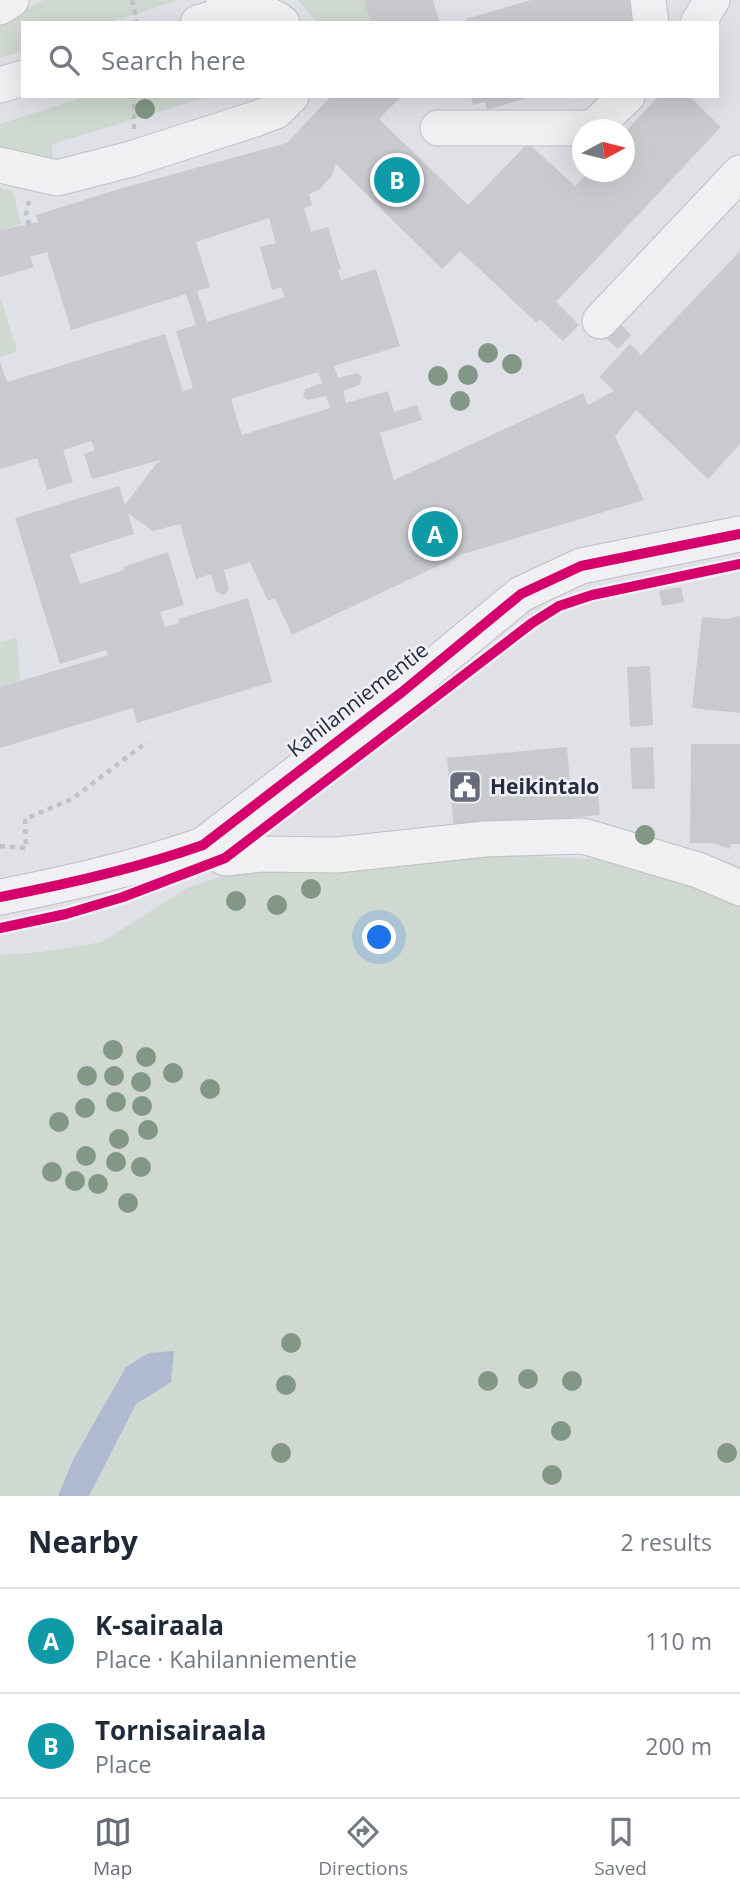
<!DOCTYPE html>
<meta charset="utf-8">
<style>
body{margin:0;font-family:"Open Sans",sans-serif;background:#f6f6f7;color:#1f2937}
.compass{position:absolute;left:572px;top:119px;width:63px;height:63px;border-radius:50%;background:#fff;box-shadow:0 7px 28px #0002;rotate:83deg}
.you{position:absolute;left:380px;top:938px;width:24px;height:24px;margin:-18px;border:5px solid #fff;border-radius:50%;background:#1a73e8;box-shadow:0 0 0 10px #1a73e833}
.badge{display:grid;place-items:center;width:46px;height:46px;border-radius:50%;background:#686b79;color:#fff;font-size:23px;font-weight:700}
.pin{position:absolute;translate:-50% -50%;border:4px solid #fff;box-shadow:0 2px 7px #0006}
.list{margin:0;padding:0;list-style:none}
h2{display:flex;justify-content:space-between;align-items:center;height:91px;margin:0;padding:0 28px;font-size:30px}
h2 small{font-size:23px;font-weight:400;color:#747a83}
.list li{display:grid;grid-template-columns:46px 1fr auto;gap:21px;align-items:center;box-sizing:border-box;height:105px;padding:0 28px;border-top:2px solid #e0e1e3}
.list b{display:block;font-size:26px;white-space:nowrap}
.list p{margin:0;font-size:23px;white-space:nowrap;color:#747a83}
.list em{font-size:23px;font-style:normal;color:#747a83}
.icon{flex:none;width:38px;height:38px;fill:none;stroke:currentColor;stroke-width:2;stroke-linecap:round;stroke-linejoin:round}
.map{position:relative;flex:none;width:740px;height:1496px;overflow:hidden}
.search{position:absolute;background:#fff;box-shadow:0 7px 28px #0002;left:21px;right:21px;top:21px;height:77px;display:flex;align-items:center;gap:18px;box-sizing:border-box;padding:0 24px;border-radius:0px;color:#747a83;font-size:26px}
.sheet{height:301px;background:#fff}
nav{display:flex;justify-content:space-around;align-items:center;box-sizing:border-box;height:98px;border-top:2px solid #e0e1e3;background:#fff;font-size:19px;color:#747a83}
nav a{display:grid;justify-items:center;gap:4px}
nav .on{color:#686b79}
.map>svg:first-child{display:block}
.green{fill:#cfd8d1}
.water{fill:#afb9d0}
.building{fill:#c9cace;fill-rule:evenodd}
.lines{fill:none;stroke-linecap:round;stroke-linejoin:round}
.minor-casing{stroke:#bfbfc4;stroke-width:37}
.path{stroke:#c1c2c7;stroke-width:4.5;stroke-dasharray:5 5;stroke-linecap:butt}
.minor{stroke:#f0f0f2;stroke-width:35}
.cycleway-casing{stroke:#eef0f5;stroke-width:15}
.cycleway{stroke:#d6006c;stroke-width:10}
.tree{fill:#829785}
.labels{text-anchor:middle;stroke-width:5;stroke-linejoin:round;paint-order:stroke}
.street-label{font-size:21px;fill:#282c3e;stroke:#eef0f5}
.poi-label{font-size:21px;font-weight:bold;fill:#282c3e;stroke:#eef0f5;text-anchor:start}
</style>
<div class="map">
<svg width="740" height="1496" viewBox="0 0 740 1496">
<rect width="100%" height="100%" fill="#e0e1e6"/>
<path class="green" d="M43 0H178L108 23H23V51L0 58V23Z
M298 0H364L371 23H318Z
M87 96H211L52 144 53 161 0 153V124Z
M0 188 13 191 21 224 0 230Z
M1 300 17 351 0 357V301Z
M17 638 20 681 0 687V642Z
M486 854 616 860 740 898V1496H0V955L41 952 102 942 187 888 258 864Z"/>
<path class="water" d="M174 1351 171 1382 136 1404 89 1496H58L73 1460 126 1367 149 1353Z"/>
<path class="building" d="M364 0H433L440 23H371Z
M531 0H632L635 23H467L466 19Z
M331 96H402L379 119 468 205 528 143 575 186 589 172H624V133L659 96H689L721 127 556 302 579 325 563 341 540 319 537 323 460 251 442 269 336 164 331 177 319 190 309 194 312 205 304 208 311 232 328 227 341 269 338 270 341 280 376 269 400 346 334 366 338 378 358 373 362 377 359 385 343 391 346 403 388 391 394 412 417 405 422 420 380 433 394 480 583 393 588 405 614 391 599 377 630 344 641 355 740 251V444L708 479 636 410 615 436 644 500 463 554 292 635 275 598 268 601 250 562 224 570 229 589 224 595 220 594 216 591 211 574 196 579 180 524 153 531 128 513 134 534 70 554 80 584 124 570 123 567 168 552 184 605 160 612 165 627 179 623 178 619 248 598 272 682 137 723 133 708 0 748V687L108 655 106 650 60 664 15 518 119 486 125 505 157 463 160 462V460L92 479 84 454 95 450 91 441 63 450 73 482 47 490 37 458 0 469V362L7 382 165 334 183 391 193 388 176 331 196 325 186 294 71 330 47 252 30 257 34 267 0 277V230L38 222 36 215 119 189 287 143ZM269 218 276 243 260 247 272 290 281 287 285 297 207 322 197 291 210 287 196 242ZM318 372 322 383 305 389 303 397 308 400 326 396 330 408 242 435 231 399Z
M471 96H530V97L487 110 485 102 473 105Z
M614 318 631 335 618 349 600 333Z
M681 587 684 602 662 606 659 591Z
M740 616V713L692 708 702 617 726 619Z
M650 666 653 725 630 727 627 667Z
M691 744H740V844H730L731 849 712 843H690Z
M567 747 570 783 597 780 600 815 454 829 447 758Z
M653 747 655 789H632L630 748Z"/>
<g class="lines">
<defs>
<path id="minor" d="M224 0 237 11C255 10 267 12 282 23
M648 0 651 23
M0 7 11 0
M198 23 237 11
M698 23 712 0
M0 85 23 78
M438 128H593L627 96
M0 165 57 178 131 159 255 119 276 111 291 96
M600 321 740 173
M203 845 225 858 261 854 337 855 485 839 583 836 698 870 740 888
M0 897C68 884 138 868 203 845L402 692 521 594 581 566 740 534"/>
</defs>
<use href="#minor" class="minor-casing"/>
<path class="path" d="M132 0 137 23
M134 129V96
M29 225 26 214 29 201
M0 846 26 848 25 819 72 799 147 742"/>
<use href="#minor" class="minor"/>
<defs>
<path id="cycleway" d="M0 897C68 884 138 868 203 845L402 692 521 594 581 566 740 534
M0 928 66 914 123 897 225 858 532 623 559 606 592 595 740 564"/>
</defs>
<use href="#cycleway" class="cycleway-casing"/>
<use href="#cycleway" class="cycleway"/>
</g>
<g class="tree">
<circle cx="145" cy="109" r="10"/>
<circle cx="488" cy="353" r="10"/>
<circle cx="512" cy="364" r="10"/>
<circle cx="468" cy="375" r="10"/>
<circle cx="438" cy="376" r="10"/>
<circle cx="460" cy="401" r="10"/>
<circle cx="645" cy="835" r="10"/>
<circle cx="311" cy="889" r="10"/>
<circle cx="236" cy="901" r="10"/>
<circle cx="277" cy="905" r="10"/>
<circle cx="113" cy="1050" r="10"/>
<circle cx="146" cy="1057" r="10"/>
<circle cx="173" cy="1073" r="10"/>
<circle cx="87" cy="1076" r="10"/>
<circle cx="114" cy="1076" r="10"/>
<circle cx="141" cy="1082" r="10"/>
<circle cx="210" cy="1089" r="10"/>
<circle cx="116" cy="1102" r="10"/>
<circle cx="142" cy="1106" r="10"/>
<circle cx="85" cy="1108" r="10"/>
<circle cx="59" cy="1122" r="10"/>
<circle cx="148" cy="1130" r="10"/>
<circle cx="119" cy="1139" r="10"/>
<circle cx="86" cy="1156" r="10"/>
<circle cx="116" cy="1162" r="10"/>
<circle cx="141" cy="1167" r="10"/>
<circle cx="52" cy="1172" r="10"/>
<circle cx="75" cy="1181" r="10"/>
<circle cx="98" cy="1184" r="10"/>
<circle cx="128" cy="1203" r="10"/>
<circle cx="291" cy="1343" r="10"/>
<circle cx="528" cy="1379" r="10"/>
<circle cx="488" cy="1381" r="10"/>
<circle cx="572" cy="1381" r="10"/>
<circle cx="286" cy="1385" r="10"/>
<circle cx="561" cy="1431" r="10"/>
<circle cx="281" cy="1453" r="10"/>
<circle cx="727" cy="1453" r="10"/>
<circle cx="552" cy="1475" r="10"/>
</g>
<defs>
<symbol id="civic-square" viewBox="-11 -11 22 22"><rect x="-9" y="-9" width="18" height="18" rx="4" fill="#686b79" stroke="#eef0f5"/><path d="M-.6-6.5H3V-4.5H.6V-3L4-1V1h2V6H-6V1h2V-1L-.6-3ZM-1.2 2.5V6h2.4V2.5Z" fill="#fff"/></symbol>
</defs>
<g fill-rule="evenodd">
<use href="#civic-square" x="446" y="768" width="38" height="38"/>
</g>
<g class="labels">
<g class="street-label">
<text transform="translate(358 700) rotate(-38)" y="7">Kahilanniementie</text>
</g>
<g class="poi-label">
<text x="490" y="794">Heikintalo</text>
</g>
</g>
</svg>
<svg class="compass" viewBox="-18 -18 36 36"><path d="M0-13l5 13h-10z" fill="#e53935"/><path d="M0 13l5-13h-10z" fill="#747a83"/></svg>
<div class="you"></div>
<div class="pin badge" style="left:435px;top:534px;background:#0f9aa8">A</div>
<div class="pin badge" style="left:397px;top:180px;background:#0f9aa8">B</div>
<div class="search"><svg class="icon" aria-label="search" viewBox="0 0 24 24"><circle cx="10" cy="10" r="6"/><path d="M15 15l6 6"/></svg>Search here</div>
</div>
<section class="sheet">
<h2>Nearby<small>2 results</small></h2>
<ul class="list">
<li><span class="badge" style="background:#0f9aa8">A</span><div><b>K-sairaala</b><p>Place · Kahilanniementie</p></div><em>110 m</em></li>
<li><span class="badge" style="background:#0f9aa8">B</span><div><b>Tornisairaala</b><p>Place</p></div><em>200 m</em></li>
</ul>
</section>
<nav>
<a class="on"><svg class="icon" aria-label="map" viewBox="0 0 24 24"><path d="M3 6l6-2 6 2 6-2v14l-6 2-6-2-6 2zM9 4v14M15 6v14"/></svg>Map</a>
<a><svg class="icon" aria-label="directions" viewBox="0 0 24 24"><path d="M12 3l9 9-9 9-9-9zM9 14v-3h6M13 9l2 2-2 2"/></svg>Directions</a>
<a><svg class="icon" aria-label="saved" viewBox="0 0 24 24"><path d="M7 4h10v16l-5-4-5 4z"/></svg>Saved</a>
</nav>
